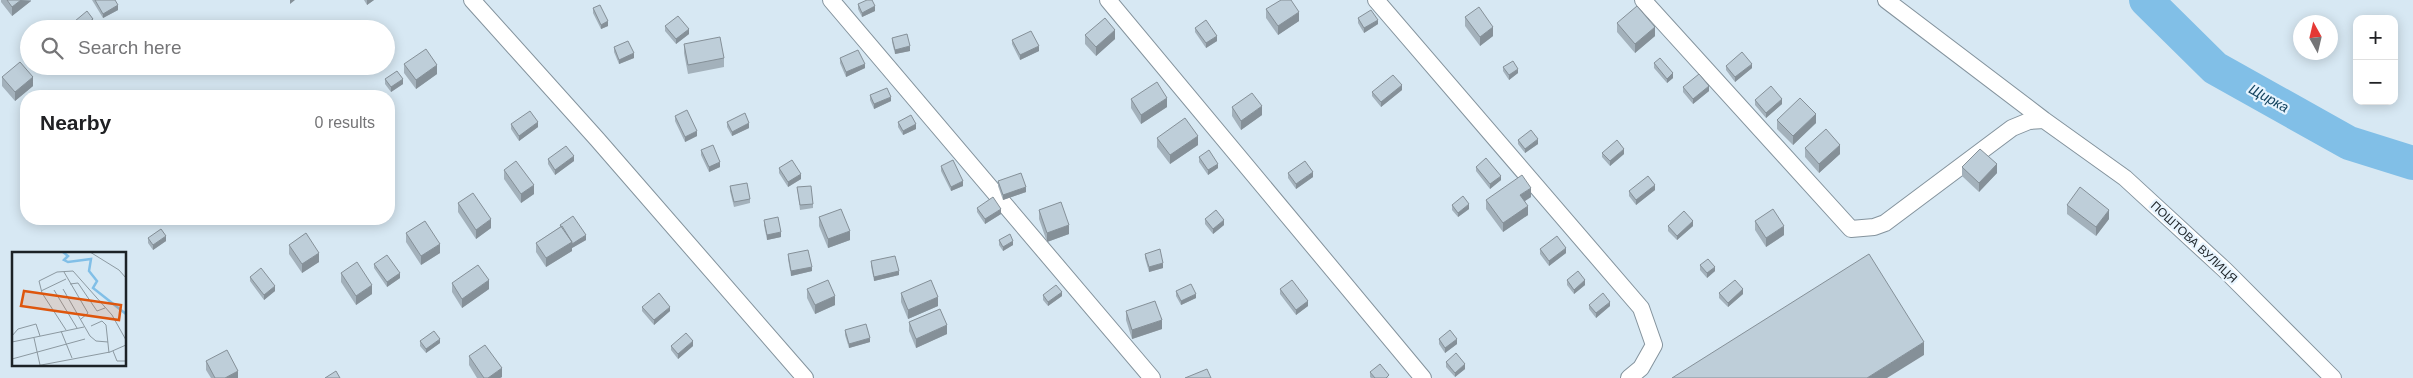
<!DOCTYPE html>
<meta charset="utf-8">
<style>
body{margin:0;font-family:Arial,sans-serif;background:#f2f2f2;color:#202124}
.controls{position:absolute;right:15px;top:15px;display:grid;overflow:hidden;border-radius:10px;box-shadow:0 2px 12px #0003}
.controls button{width:45px;height:45px;display:grid;place-items:center;padding:0;border:0;border-bottom:1px solid #e0e0e0;background:#fff;color:#202124;font:25px sans-serif}
.compass{position:absolute;left:2293px;top:15px;width:45px;height:45px;border-radius:50%;background:#fff;box-shadow:0 2px 12px #0003;rotate:352deg}
.list{margin:0;padding:0;list-style:none}
h2{display:flex;justify-content:space-between;align-items:center;height:65px;margin:0;padding:0 20px;font-size:21px}
h2 small{font-size:16px;font-weight:400;color:#757577}
.icon{flex:none;width:28px;height:28px;fill:none;stroke:currentColor;stroke-width:2;stroke-linecap:round;stroke-linejoin:round}
.map{position:relative;flex:none;width:2413px;height:378px;overflow:hidden}
.search{position:absolute;background:#fff;box-shadow:0 2px 12px #0003;left:20px;top:20px;width:375px;height:55px;display:flex;align-items:center;gap:12px;box-sizing:border-box;padding:0 18px;border-radius:28px;color:#757577;font-size:19px}
.panel{position:absolute;background:#fff;box-shadow:0 2px 12px #0003;left:20px;top:90px;width:375px;height:135px;border-radius:20px}
.map>svg:first-child{display:block}
.lines{fill:none;stroke-linecap:round;stroke-linejoin:round}
.river{stroke:#81bfe7;stroke-width:34}
.street-casing{stroke:#84939d;stroke-width:18}
.street{stroke:#fff;stroke-width:16}
.wall{fill:#a3b1bb}
.shaded-wall{fill:#859098}
.building{fill:#beced9;stroke:#859098}
.labels{text-anchor:middle;stroke-width:4.5;stroke-linejoin:round;paint-order:stroke}
.street-label{font-size:12px;fill:#1c2226;stroke:#e7f4fe}
.water-label{font-size:14px;font-style:italic;fill:#154561;stroke:#e7f4fe}
.inset-river{fill:none;stroke:#81bfe7;stroke-width:2.5}
.inset-road{fill:none;stroke:#8c99a1;stroke-width:1}
.view{fill:#de560d;fill-opacity:0.15;stroke:#de560d;stroke-width:2.5}
.inset-edge{fill:none;stroke:#1c2226;stroke-width:2.5}
</style>
<div class="map">
<svg width="2413" height="378" viewBox="0 0 2413 378">
<rect width="100%" height="100%" fill="#d7e8f3"/>
<g class="lines">
<path class="river" d="M2146 0 2215 68 2349 143 2413 163"/>
<defs>
<path id="street" d="M472 0 597 139 805 378
M831 0 1152 378
M1108 0 1423 378
M1376 0 1641 308 1654 345 1641 368 1629 378
M1643 0 1851 229 1874 227 1885 223 2012 128 2029 121 2044 120
M1886 0 2044 120 2125 178 2225 270 2333 378"/>
</defs>
<use href="#street" class="street-casing"/>
<use href="#street" class="street"/>
</g>
<path class="wall" d="M1 0H31V1L12 16 1 2Z
M92 0H115L118 10 103 18Z
M364 0H374L367 5Z
M858 4 875 11 862 17 858 9Z
M593 8 608 26 601 29 593 13Z
M1266 9 1299 21 1278 35 1266 18Z
M1465 17 1493 36 1480 46 1465 26Z
M1358 18 1378 24 1364 33 1358 23Z
M75 21 93 23 86 29H78L75 26Z
M1617 23 1655 36 1635 53 1617 32Z
M665 26 689 34 676 44 665 31Z
M1195 28 1217 41 1206 48 1195 32Z
M1085 35 1115 39 1096 56 1085 44Z
M892 38 910 51 895 54 892 42Z
M29 40V54L24 48V43Z
M1012 40 1039 51 1020 60 1012 44Z
M684 44 724 58V67L688 74 684 53Z
M614 47 634 58 619 64 614 52Z
M840 58 865 68 846 77 840 63Z
M1654 63 1673 78 1667 83 1654 68Z
M404 64 437 74 416 89 404 73Z
M246 66H259L250 72Z
M1726 66 1752 68 1735 82 1726 70Z
M1503 67 1518 73 1509 80 1503 71Z
M2 77 33 86 15 101 2 86Z
M385 79 403 84 391 92 385 84Z
M1683 87 1709 91 1693 104 1683 92Z
M1402 90 1381 107 1372 96V92Z
M870 95 891 101 874 109 870 100Z
M1131 99 1167 107 1141 124 1131 108Z
M1755 100 1782 104 1766 118 1755 105Z
M1232 107 1262 115 1241 130 1232 116Z
M675 116 697 136 685 142 675 121Z
M1777 120 1816 123 1793 145 1777 129Z
M727 122 749 128 732 136 727 127Z
M898 122 916 129 903 135 898 127Z
M511 124 538 127 519 141 511 129Z
M1157 138 1198 145 1170 164 1157 147Z
M1518 140 1538 144 1525 153 1518 144Z
M1805 148 1840 154 1819 173 1805 157Z
M701 150 720 167 709 172 701 155Z
M1602 153 1624 154 1610 166 1602 157Z
M1199 157 1218 168 1208 175 1199 162Z
M548 159 574 161 555 175 548 164Z
M941 166 963 186 951 191 941 171Z
M1476 167 1501 180 1490 189 1476 171Z
M1962 167 1997 173 1979 192 1962 176Z
M779 168 801 179 788 187 779 173Z
M504 170 534 194 521 203 504 179Z
M1288 173 1313 177 1296 189 1288 178Z
M998 181 1026 192 1003 200 998 186Z
M730 186 750 199V203L734 207 730 191Z
M797 187 813 204V208L800 210Z
M1655 190 1636 205 1629 196V191Z
M1531 197 1525 201 1528 215 1503 232 1486 209V200Z
M458 203 491 228 476 239 458 212Z
M1452 205 1469 209 1458 217 1452 210Z
M2067 205 2109 219 2096 236 2067 214Z
M977 208 1001 214 985 224 977 212Z
M1039 210 1069 234 1047 242 1039 219Z
M819 217 850 240 828 248 819 226Z
M1205 219 1224 225 1213 234 1205 224Z
M764 220 781 237 767 240 764 225Z
M1755 221 1784 235 1766 247 1755 230Z
M560 225 586 240 572 248V251L546 267 536 252V243L560 227Z
M1668 226H1693L1677 240 1668 231Z
M406 233 440 253 421 265 406 242Z
M148 238 166 241 153 250 148 243Z
M999 240 1013 245 1003 251 999 245Z
M289 245 319 262 302 273 289 254Z
M1540 249 1566 253 1549 266 1540 254Z
M788 254 812 271 791 276 788 259Z
M1145 254 1163 268 1149 272 1145 258Z
M871 261 899 275 874 281 871 266Z
M374 264 400 278 387 287 374 268Z
M1700 265 1715 271 1707 278 1700 270Z
M341 273 372 294 356 305 341 282Z
M250 277 275 291 264 300 250 281Z
M1567 280 1585 285 1574 294 1567 285Z
M452 283 489 289 462 308 452 292Z
M807 289 835 305 815 314 807 298Z
M1280 289 1308 306 1296 315 1280 294Z
M1176 291 1196 298 1181 305 1176 296Z
M901 293 938 306 908 319 901 302Z
M1719 293 1743 294 1728 307 1719 298Z
M1043 295 1062 296 1048 306 1043 300Z
M1589 305 1610 306 1596 318 1589 309Z
M642 307 670 311 654 325 642 311Z
M1126 311 1162 329 1132 339 1126 320Z
M909 322 947 334 916 348 909 331Z
M845 330 870 342 849 348 845 335Z
M1439 339 1457 344 1445 353 1439 344Z
M420 341 440 343 426 353 420 346Z
M671 346H693L678 359 671 350Z
M469 356 502 377 500 378H477L469 365Z
M206 361 238 378H211L206 370Z
M1446 362 1465 369 1455 377 1446 367Z
M1370 372 1389 378H1371L1370 377Z"/>
<path class="shaded-wall" d="M21 0 31 1 12 16V7Z
M290 0H295L290 4Z
M367 0H374L367 5Z
M118 5V10L103 18V14Z
M875 6V11L862 17V13Z
M1299 12V21L1278 35V26Z
M93 19V23L86 29H81V28Z
M1378 20V24L1364 33V28Z
M608 21V26L601 29V25Z
M1493 27V36L1480 46V37Z
M1655 27V36L1635 53V44Z
M689 29V34L676 44V39Z
M1115 30V39L1096 56V47Z
M1217 36V41L1206 48V43Z
M910 46V51L895 54V50Z
M1039 46V51L1020 60V55Z
M634 53V58L619 64V60Z
M865 64V68L846 77V72Z
M1752 64V68L1735 82V77Z
M437 65V74L416 89V80Z
M250 66H259L250 72Z
M1518 69V73L1509 80V75Z
M1673 73V78L1667 83V79Z
M33 77V86L15 101V92Z
M403 79V84L391 92V87Z
M1402 85V90L1381 107V102Z
M1709 86V91L1693 104V99Z
M891 97V101L874 109V104Z
M1167 98V107L1141 124V115Z
M1782 99V104L1766 118V113Z
M1262 106V115L1241 130V121Z
M1816 114V123L1793 145V136Z
M538 122V127L519 141V136Z
M749 123V128L732 136V132Z
M916 124V129L903 135V131Z
M697 131V136L685 142V137Z
M1198 136V145L1170 164V155Z
M1538 139V144L1525 153V149Z
M1840 145V154L1819 173V164Z
M1624 149V154L1610 166V161Z
M574 156V161L555 175V170Z
M720 162V167L709 172V167Z
M1218 164V168L1208 175V170Z
M1997 164V173L1979 192V183Z
M1313 172V177L1296 189V184Z
M801 174V179L788 187V182Z
M1501 176V180L1490 189V184Z
M963 181V186L951 191V187Z
M534 185V194L521 203V194Z
M1655 185V190L1636 205V200Z
M1026 187V192L1003 200V195Z
M1531 188V197L1520 204V195Z
M1469 204V209L1458 217V213Z
M1528 206V215L1503 232V223Z
M1001 209V214L985 224V219Z
M2109 210V219L2096 236V227Z
M491 219V228L476 239V230Z
M1224 220V225L1213 234V229Z
M1693 221V226L1677 240V236Z
M1069 225V234L1047 242V233Z
M1784 226V235L1766 247V238Z
M850 231V240L828 248V239Z
M781 232V237L767 240V235Z
M586 235V240L572 248V244Z
M166 236V241L153 250V245Z
M1013 241V245L1003 251V247Z
M572 242V251L546 267V258Z
M440 244V253L421 265V256Z
M1566 248V253L1549 266V261Z
M319 253V262L302 273V264Z
M1163 263V268L1149 272V267Z
M812 267V271L791 276V271Z
M1715 267V271L1707 278V273Z
M899 271V275L874 281V277Z
M400 273V278L387 287V282Z
M489 280V289L462 308V299Z
M1585 280V285L1574 294V290Z
M372 285V294L356 305V296Z
M275 286V291L264 300V295Z
M1743 289V294L1728 307V303Z
M1062 292V296L1048 306V302Z
M1196 294V298L1181 305V301Z
M835 296V305L815 314V305Z
M938 297V306L908 319V310Z
M1308 301V306L1296 315V310Z
M1610 302V306L1596 318V313Z
M670 307V311L654 325V320Z
M1162 320V329L1132 339V330Z
M947 325V334L916 348V339Z
M870 338V342L849 348V344Z
M440 339V343L426 353V349Z
M1457 339V344L1445 353V348Z
M693 341V346L678 359V354Z
M1924 342V355L1887 378H1867Z
M1465 364V369L1455 377V373Z
M502 368V377L500 378H488Z
M238 371V378H225Z"/>
<path class="building" d="M7 0H21L12 7Z
M95 0H115L118 5 103 14Z
M867 0H872L875 6 862 13 858 4Z
M1281 0H1291L1299 12 1278 26 1266 9Z
M600 5 608 21 601 25 593 8Z
M1637 6 1655 27 1635 44 1617 23Z
M1479 7 1493 27 1480 37 1465 17Z
M1371 10 1378 20 1364 28 1358 18Z
M87 11 93 19 81 28 75 21Z
M678 16 689 29 676 39 665 26Z
M1105 18 1115 30 1096 47 1085 35Z
M1206 20 1217 36 1206 43 1195 28Z
M276 22 280 29H265Z
M68 24 71 29H59Z
M1031 31 1039 46 1020 55 1012 40Z
M907 34 910 46 895 50 892 38Z
M720 37 724 58 688 65 684 44Z
M29 40V50L24 43Z
M628 41 634 53 619 60 614 47Z
M426 49 437 65 416 80 404 64Z
M858 50 865 64 846 72 840 58Z
M1742 52 1752 64 1735 77 1726 66Z
M1660 58 1673 73 1667 79 1654 63Z
M1513 61 1518 69 1509 75 1503 67Z
M20 62 33 77 15 92 2 77Z
M397 71 403 79 391 87 385 79Z
M1699 74 1709 86 1693 99 1683 87Z
M1393 75 1402 85 1381 102 1372 92Z
M1157 82 1167 98 1141 115 1131 99Z
M1771 86 1782 99 1766 113 1755 100Z
M887 88 891 97 874 104 870 95Z
M1252 93 1262 106 1241 121 1232 107Z
M1800 98 1816 114 1793 136 1777 120Z
M687 110 697 131 685 137 675 116Z
M530 111 538 122 519 136 511 124Z
M745 113 749 123 732 132 727 122Z
M911 115 916 124 903 131 898 122Z
M1185 118 1198 136 1170 155 1157 138Z
M1826 129 1840 145 1819 164 1805 148Z
M1531 130 1538 139 1525 149 1518 140Z
M1617 140 1624 149 1610 161 1602 153Z
M713 145 720 162 709 167 701 150Z
M566 146 574 156 555 170 548 159Z
M1980 149 1997 164 1979 183 1962 167Z
M1209 150 1218 164 1208 170 1199 157Z
M1486 158 1501 176 1490 184 1476 167Z
M792 160 801 174 788 182 779 168Z
M953 160 963 181 951 187 941 166Z
M516 161 534 185 521 194 504 170Z
M1305 161 1313 172 1296 184 1288 173Z
M1021 173 1026 187 1003 195 998 181Z
M1522 175 1531 188 1520 195 1528 206 1503 223 1486 200Z
M1648 176 1655 185 1636 200 1629 191Z
M747 183 750 199 734 202 730 186Z
M811 186 813 204 800 205 797 187Z
M2080 187 2109 210 2096 227 2067 205Z
M473 193 491 219 476 230 458 203Z
M1463 196 1469 204 1458 213 1452 205Z
M993 197 1001 209 985 219 977 208Z
M1061 202 1069 225 1047 233 1039 210Z
M841 209 850 231 828 239 819 217Z
M1773 209 1784 226 1766 238 1755 221Z
M1216 210 1224 220 1213 229 1205 219Z
M1684 211 1693 221 1677 236 1668 226Z
M573 216 586 235 572 244V242L560 225Z
M778 217 781 232 767 235 764 220Z
M425 221 440 244 421 256 406 233Z
M562 226 572 242 546 258 536 243Z
M161 229 166 236 153 245 148 238Z
M306 233 319 253 302 264 289 245Z
M1010 234 1013 241 1003 247 999 240Z
M1557 236 1566 248 1549 261 1540 249Z
M1160 249 1163 263 1149 267 1145 254Z
M808 250 812 267 791 271 788 254Z
M1869 254 1924 342 1867 378H1672Z
M387 255 400 273 387 282 374 264Z
M895 256 899 271 874 277 871 261Z
M1708 259 1715 267 1707 273 1700 265Z
M357 262 372 285 356 296 341 273Z
M478 265 489 280 462 299 452 283Z
M261 268 275 286 264 295 250 277Z
M1578 271 1585 280 1574 290 1567 280Z
M828 280 835 296 815 305 807 289Z
M931 280 938 297 908 310 901 293Z
M1292 280 1308 301 1296 310 1280 289Z
M1735 280 1743 289 1728 303 1719 293Z
M1191 284 1196 294 1181 301 1176 291Z
M1056 285 1062 292 1048 302 1043 295Z
M659 293 670 307 654 320 642 307Z
M1603 293 1610 302 1596 313 1589 305Z
M1155 301 1162 320 1132 330 1126 311Z
M940 309 947 325 916 339 909 322Z
M866 324 870 338 849 344 845 330Z
M1450 330 1457 339 1445 348 1439 339Z
M434 331 440 339 426 349 420 341Z
M686 333 693 341 678 354 671 346Z
M485 345 502 368 488 378H484L469 356Z
M227 350 238 371 225 378H215L206 361Z
M1456 353 1465 364 1455 373 1446 362Z
M1380 364 1389 375 1386 378H1375L1370 372Z
M1207 369 1211 378H1185Z
M336 371 340 378H325Z"/>
<g class="labels">
<g class="street-label">
<text transform="translate(2194 242) rotate(43)" y="4">ПОШТОВА ВУЛИЦЯ</text>
</g>
<g class="water-label">
<text transform="translate(2269 98) rotate(29)" y="5">Щирка</text>
</g>
</g>
<g transform="translate(12 252)">
<rect width="114" height="114" fill="#d7e8f3"/>
<path class="inset-river" d="M51 0 56 4 52 8 56 10 79 7 77 19 85 29 81 36 114 62"/>
<path class="inset-road" d="M78 0 107 18 114 26M52 20 76 61 69 67M58 32 66 31 85 59 93 56M51 37 78 84 84 89 96 90M42 38 65 76M29 39 54 27M79 74 90 69 94 73 97 101M54 78 30 41 27 29 45 20 61 19 100 63 114 88M49 79 60 106M0 84 6 77 24 72 28 84M22 86 28 113M0 90 72 75M101 99 105 109H114M0 107 73 87M24 114 98 100 114 93"/>
<path class="view" d="M12 39 109 53 107 68 9 54Z"/>
<rect width="114" height="114" class="inset-edge"/>
</g>
</svg>
<div class="controls">
<button>+</button>
<button>−</button>
</div>
<svg class="compass" viewBox="-18 -18 36 36"><path d="M0-13l5 13h-10z" fill="#e53935"/><path d="M0 13l5-13h-10z" fill="#757577"/></svg>
<div class="search"><svg class="icon" aria-label="search" viewBox="0 0 24 24"><circle cx="10" cy="10" r="6"/><path d="M15 15l6 6"/></svg>Search here</div>
<section class="panel">
<h2>Nearby<small>0 results</small></h2>
<ul class="list">
</ul>
</section>
</div>
